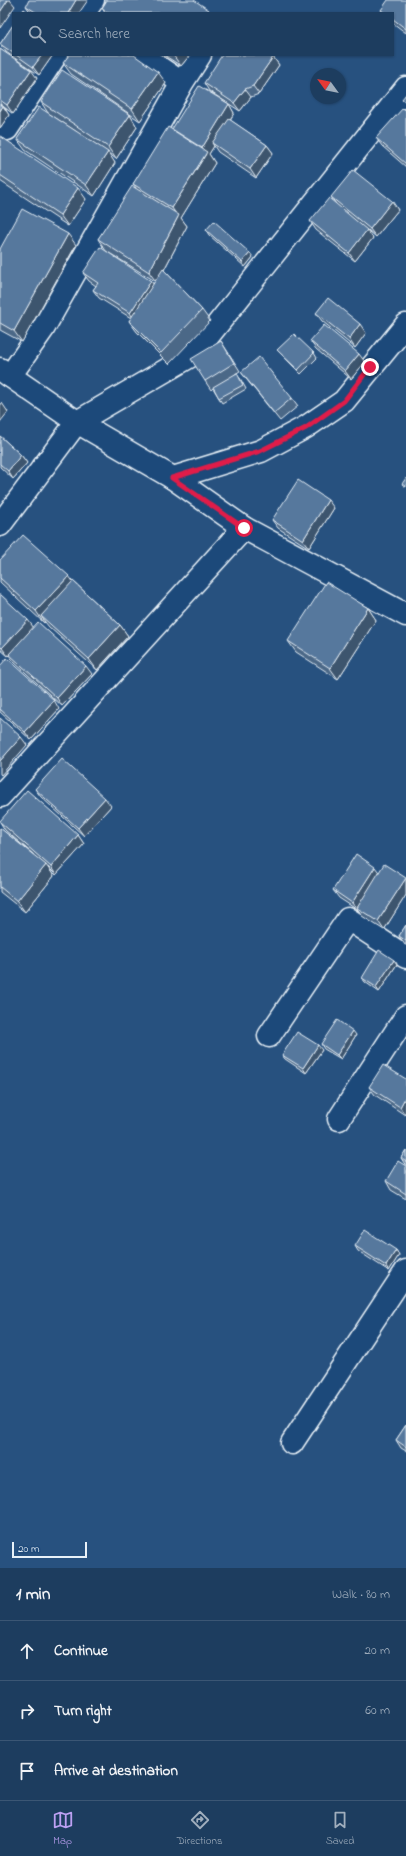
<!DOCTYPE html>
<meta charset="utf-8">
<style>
body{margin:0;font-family:"Indie Flower",sans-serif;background:#254465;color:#f1f3f6}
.compass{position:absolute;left:310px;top:68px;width:36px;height:36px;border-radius:50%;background:#1d3d5f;box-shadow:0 1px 3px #0004;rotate:303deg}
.scale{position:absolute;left:12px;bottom:10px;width:75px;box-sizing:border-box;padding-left:4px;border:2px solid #e8f1f8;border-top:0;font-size:11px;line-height:14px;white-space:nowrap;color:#e8f1f8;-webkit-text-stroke:3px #1f4a7a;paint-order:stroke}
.stop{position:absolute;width:12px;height:12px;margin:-9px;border:3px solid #e11d48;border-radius:50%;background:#fff}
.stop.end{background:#e11d48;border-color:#fff;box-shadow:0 1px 4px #0008}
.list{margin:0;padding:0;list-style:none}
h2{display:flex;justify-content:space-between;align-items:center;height:52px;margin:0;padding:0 16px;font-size:17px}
h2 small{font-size:13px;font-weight:400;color:#a0aebd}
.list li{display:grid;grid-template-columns:26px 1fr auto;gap:12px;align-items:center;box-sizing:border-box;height:60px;padding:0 16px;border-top:1px solid #3b5674}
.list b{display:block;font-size:15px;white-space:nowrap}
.list em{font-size:13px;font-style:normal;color:#a0aebd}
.icon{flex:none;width:22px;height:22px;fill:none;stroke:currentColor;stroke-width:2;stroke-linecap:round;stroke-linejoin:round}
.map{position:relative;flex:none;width:406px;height:1568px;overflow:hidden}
.search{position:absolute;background:#1d3d5f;box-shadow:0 1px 3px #0004;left:12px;right:12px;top:12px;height:44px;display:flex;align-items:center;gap:10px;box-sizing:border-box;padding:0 14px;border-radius:0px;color:#a0aebd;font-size:15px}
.sheet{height:232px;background:#1d3d5f}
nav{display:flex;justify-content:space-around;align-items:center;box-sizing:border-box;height:56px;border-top:1px solid #3b5674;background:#1d3d5f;font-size:11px;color:#a0aebd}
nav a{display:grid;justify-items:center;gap:2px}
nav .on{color:#bca0f2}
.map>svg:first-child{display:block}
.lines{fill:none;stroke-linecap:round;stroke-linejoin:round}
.minor-casing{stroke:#e8f1f8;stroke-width:25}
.tertiary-casing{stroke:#e8f1f8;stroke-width:25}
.minor{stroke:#1f4a7a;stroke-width:22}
.tertiary{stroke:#1f4a7a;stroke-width:22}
.wall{fill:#4b6787;stroke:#e8f1f8}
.shaded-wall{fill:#3d546e;stroke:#e8f1f8}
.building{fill:#57789d;stroke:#e8f1f8}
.route{stroke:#e11d48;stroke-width:5}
</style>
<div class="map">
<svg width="406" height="1568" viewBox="0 0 406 1568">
<rect width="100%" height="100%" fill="#27517f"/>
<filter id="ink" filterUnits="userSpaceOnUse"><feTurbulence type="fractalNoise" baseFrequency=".025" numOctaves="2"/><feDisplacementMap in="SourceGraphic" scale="8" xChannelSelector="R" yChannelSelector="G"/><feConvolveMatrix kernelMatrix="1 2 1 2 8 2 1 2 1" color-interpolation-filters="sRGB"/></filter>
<g filter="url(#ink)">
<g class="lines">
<defs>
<path id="minor" d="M84 13 93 0
M141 55 182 83
M7 129 56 55
M10 376 43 329 182 83 200 55
M173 478 261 451 306 427 344 401 406 325
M0 525 77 422 194 354 406 88
M0 796 244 528
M269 1036 348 919 406 957
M339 1119 406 1016
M292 1443 406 1271"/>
<path id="tertiary" d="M0 369 77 422 173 478 244 528 406 615"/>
</defs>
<use href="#minor" class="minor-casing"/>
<use href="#tertiary" class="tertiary-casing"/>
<use href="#minor" class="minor"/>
<use href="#tertiary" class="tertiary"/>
</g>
<path class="wall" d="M406 0V33L393 23V13H383L381 10Z
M26 6 79 13H31Z
M102 8 211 13H105Z
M13 25V55H53L39 75 6 52 0 44Z
M0 49 37 78 13 114 4 107 9 115 0 128Z
M164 55H190L181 66Z
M273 57 279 65 259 94 251 97 240 111 209 91 204 83Z
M63 63 166 83 140 121 71 74Z
M41 102 130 115 137 127 116 159 108 153 115 163 94 196 25 150 17 139 77 132 48 113Z
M229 104 234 113 230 120 267 145 273 153 256 178 218 152 214 146 209 154 215 163 181 218 187 226 164 270 202 310 210 321 169 364 137 332 129 321 131 318 99 298 93 290 96 286 89 281 83 273 151 281 153 284 155 281 106 251 98 239 136 188 133 184 172 130Z
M406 111V167L382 146 376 138Z
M0 136 86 199 68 226 0 181Z
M331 197 392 201 398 210 376 237 368 230 373 238 355 261 316 230 310 221 336 204Z
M206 230 253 257 245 267 209 235Z
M76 245 22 342 0 330V249Z
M316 313 366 333 355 348 322 321Z
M221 341 240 371 235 374 240 378 246 389 222 403 213 388 211 390 205 381Z
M310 341 365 362 351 379 316 349Z
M277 350 314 353 317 358 301 374Z
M241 372 292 398 298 406 280 421 247 380Z
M0 436 21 455 27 463 13 479 0 467Z
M334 508 309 548 278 528 272 520Z
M0 560 73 581 120 625 128 636 97 670 49 627 45 622 44 623 0 582Z
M0 594 33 627 92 674 62 706 14 662 9 655 8 656 0 649Z
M368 608 376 620 338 679 296 652 288 641Z
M0 666 59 709 31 740 0 712Z
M35 789 111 806 84 836 41 797Z
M0 822 78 835 84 844 56 875 48 867 54 876 25 912 0 892V828L34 855 5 830Z
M379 872 406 879V895L384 930 362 916 359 911 339 898 333 890Z
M406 925V945H405L399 936Z
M394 960 397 964 379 992 365 982 362 978Z
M356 1035 341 1059 324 1049 321 1044Z
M322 1050 306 1073 285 1059 282 1055Z
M406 1079V1114L405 1115 375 1095 369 1087Z
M406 1150V1166L401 1158Z
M406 1166V1199L391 1190 386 1181Z
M355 1246 396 1250 399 1255 389 1271 358 1251Z
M406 1425V1451L401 1448 396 1440Z"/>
<path class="shaded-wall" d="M8 0H10L15 6 0 28V12Z
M76 0H88L79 13H68Z
M42 55H53L39 75 33 67Z
M173 55H190L181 66Z
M273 57 279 65 259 94 253 86Z
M31 70 37 78 13 114 7 105Z
M158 72 166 83 140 121 132 109Z
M245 89 251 97 240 111 234 103Z
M229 104 234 113 214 145 212 143 214 146 209 154 215 163 181 218 187 226 157 283 149 272 178 217 172 208 206 154 202 148Z
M3 106 9 115 0 128V111Z
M130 115 137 127 116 159 108 147Z
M267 145 273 153 256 178 250 169Z
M108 152 115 163 94 196 86 185Z
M78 188 86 199 68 226 60 215Z
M392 201 398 210 376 237 370 229Z
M367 230 373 238 355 261 349 253Z
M68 234 76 245 22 342 14 331Z
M250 253 253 257 245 267 242 262Z
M151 281 157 289 136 322 130 313Z
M360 324 366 333 355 348 349 339Z
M359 354 365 362 351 379 345 371Z
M2 403 8 412 0 422V406Z
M21 455 27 463 13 479 8 471Z
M328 500 334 508 309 548 303 540Z
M69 576 77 587 41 616 45 622 44 623 36 611Z
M368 608 376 620 338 679 330 668Z
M28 620 34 628 8 656 2 648Z
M120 625 128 636 97 670 89 659Z
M86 666 92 674 62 706 57 698Z
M54 700 59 709 31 740 25 732Z
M21 737 27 745 1 775 0 774V761Z
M105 798 111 806 84 836 78 828Z
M78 835 84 844 56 875 51 867Z
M46 865 54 876 25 912 17 901Z
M375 867 381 875 357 908 358 911 352 903Z
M406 878V895L384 930 378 921Z
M394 960 397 964 379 992 376 987Z
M353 1031 356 1035 341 1059 337 1055Z
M318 1045 322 1050 306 1073 303 1068Z
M406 1096V1114L405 1115 400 1107Z
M396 1250 399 1255 389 1271 386 1266Z"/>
<path class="building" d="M0 0H8L0 12Z
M29 0H76L68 13H37L26 6Z
M107 0H194L209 10 207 13H109L102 8Z
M388 0H406V29L393 19V13H385L381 10Z
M24 9 29 13H21Z
M13 25V53L0 44Z
M0 49 31 70 7 105 0 100Z
M16 55H42L33 67Z
M69 55H134L158 72 132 109 63 63Z
M222 55H270L273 57 253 86 245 89 234 103 204 83Z
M62 70 130 115 108 147 41 102Z
M199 86 229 104 202 148 172 129Z
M406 94V102L402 99Z
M0 104 3 106 0 111Z
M39 107 108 152 86 185 17 139Z
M403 108 406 111V164L376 138Z
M229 119 267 145 250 169 212 143Z
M168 127 207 152 172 208 133 184Z
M0 136 78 188 60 215 0 175Z
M353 170 392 201 370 229 331 197Z
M132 186 179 215 149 272 98 239Z
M329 198 367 230 349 253 310 221Z
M22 209 68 234 14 331 0 323V249Z
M214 221 250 253 242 262 206 230Z
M100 247 151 281 130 313 93 290 98 283 83 273Z
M163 269 202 310 161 353 129 321Z
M328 298 360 324 349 339 316 313Z
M324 325 359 354 345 371 310 341Z
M294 334 314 353 298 370 277 350Z
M221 341 234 363 205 381 191 359Z
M259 357 292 398 274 413 241 372Z
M237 373 243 385 219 398 213 387Z
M0 436 21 455 8 471 0 464Z
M406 478V487L402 484Z
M298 480 328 500 303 540 272 520Z
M23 535 69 576 36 611 0 578V560Z
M73 581 120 625 89 659 41 616Z
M326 582 368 608 330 668 288 641Z
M0 594 28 620 2 648 0 646Z
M38 622 86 666 57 698 9 654Z
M7 658 54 700 25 732 0 709V666Z
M0 718 21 737 0 761Z
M62 759 105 798 78 828 35 789Z
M27 790 78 835 51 867 0 822V821Z
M0 828 46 865 17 901 0 887Z
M356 854 375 867 352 903 333 890Z
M384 864 406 878 378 921 357 908Z
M406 925V941L399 936Z
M379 950 394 960 376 987 362 978Z
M337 1020 353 1031 337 1055 321 1044Z
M297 1032 318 1045 303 1068 282 1055Z
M383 1065 406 1079V1096L400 1107 369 1087Z
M406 1150V1162L401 1158Z
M398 1161 406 1166V1194L386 1181Z
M365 1230 396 1250 386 1266 355 1246Z
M406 1425V1447L396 1440Z"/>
</g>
<g class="lines" filter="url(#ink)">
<path class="route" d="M244 528 172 478 260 451 306 428 344 401 370 367"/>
</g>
</svg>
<svg class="compass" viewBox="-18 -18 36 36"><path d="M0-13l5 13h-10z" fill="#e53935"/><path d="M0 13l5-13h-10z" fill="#a0aebd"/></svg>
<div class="scale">20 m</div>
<div class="stop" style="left:244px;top:528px"></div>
<div class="stop end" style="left:370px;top:367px"></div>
<div class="search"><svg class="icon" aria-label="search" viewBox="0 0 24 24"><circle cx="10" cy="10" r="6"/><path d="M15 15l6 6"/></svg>Search here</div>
</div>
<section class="sheet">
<h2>1 min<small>Walk · 80 m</small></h2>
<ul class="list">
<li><svg class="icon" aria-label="ahead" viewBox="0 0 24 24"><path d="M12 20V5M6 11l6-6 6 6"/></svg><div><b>Continue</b></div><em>20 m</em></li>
<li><svg class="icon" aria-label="right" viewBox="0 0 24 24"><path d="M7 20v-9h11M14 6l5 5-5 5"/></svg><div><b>Turn right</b></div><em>60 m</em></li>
<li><svg class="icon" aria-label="arrive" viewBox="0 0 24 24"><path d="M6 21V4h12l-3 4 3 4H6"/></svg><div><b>Arrive at destination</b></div></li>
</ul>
</section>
<nav>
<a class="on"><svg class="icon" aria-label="map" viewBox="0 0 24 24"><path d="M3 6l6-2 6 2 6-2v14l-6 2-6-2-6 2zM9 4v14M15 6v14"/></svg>Map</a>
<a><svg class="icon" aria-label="directions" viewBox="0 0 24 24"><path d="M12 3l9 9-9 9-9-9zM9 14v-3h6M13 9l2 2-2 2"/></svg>Directions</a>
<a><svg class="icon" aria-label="saved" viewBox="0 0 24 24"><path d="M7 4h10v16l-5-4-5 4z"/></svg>Saved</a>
</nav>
